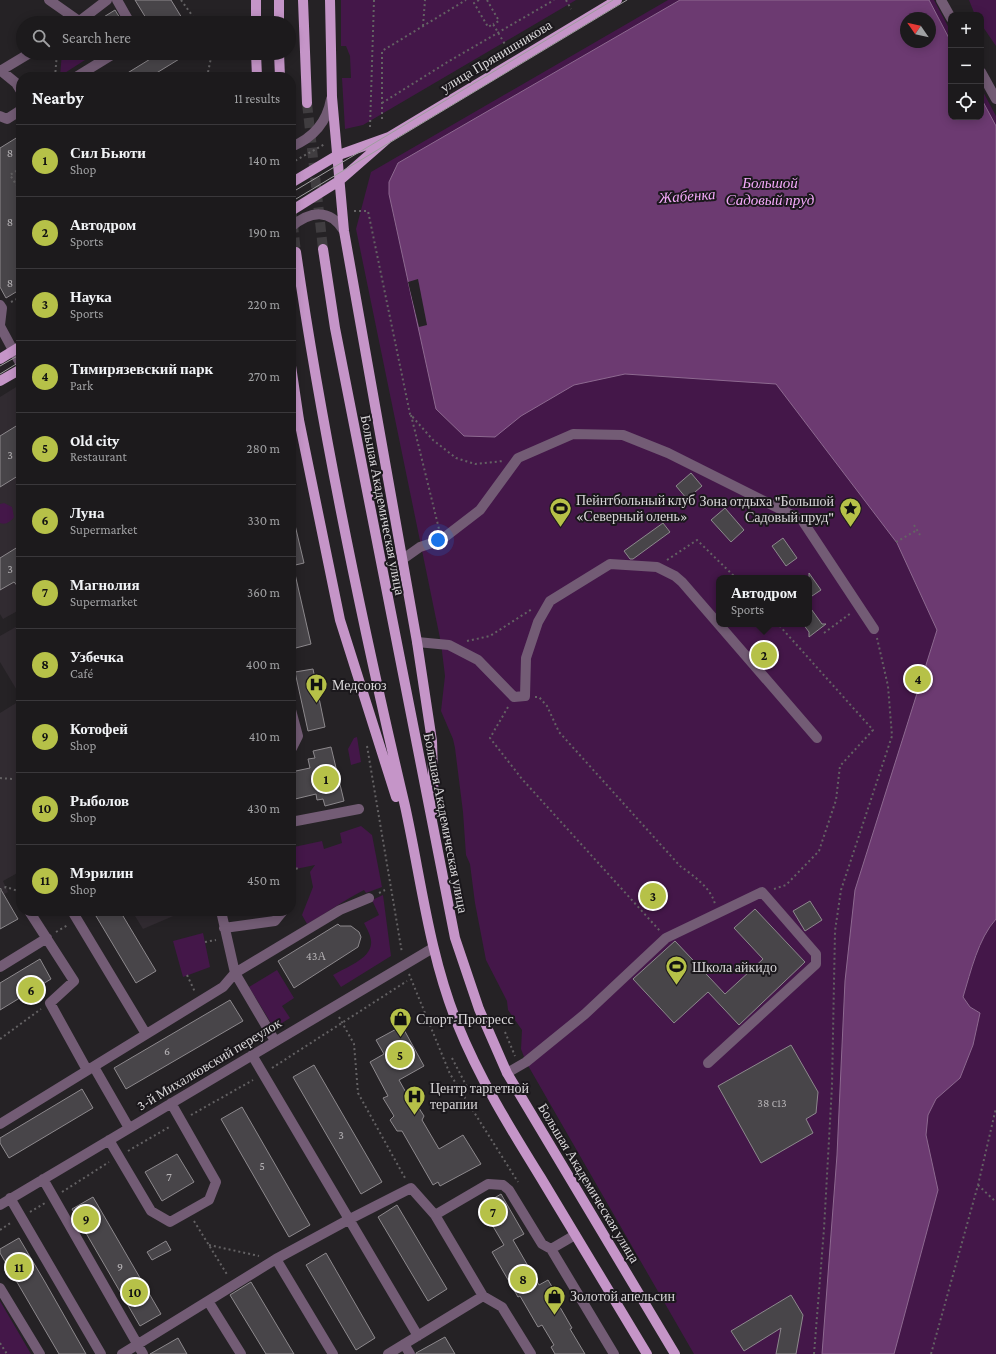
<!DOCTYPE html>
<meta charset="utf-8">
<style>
body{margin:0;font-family:"Crimson Pro",serif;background:#252325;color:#f1f3f6}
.controls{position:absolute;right:12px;top:12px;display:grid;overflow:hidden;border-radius:8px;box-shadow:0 2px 10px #0003}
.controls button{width:36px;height:36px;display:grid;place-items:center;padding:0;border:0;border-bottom:1px solid #3a383b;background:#1c1a1c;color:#f1f3f6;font:20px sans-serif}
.compass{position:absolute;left:900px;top:12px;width:36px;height:36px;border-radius:50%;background:#1c1a1c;box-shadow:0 2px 10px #0003;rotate:304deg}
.you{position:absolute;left:438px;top:540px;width:14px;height:14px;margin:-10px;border:3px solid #fff;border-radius:50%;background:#1a73e8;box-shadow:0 0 0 6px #1a73e833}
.badge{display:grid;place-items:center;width:26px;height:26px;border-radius:50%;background:#b6c148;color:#111;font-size:13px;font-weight:700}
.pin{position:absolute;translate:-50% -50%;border:2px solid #fff;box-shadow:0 1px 4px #0006}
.popup{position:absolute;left:716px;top:575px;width:96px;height:52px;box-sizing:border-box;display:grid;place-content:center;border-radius:8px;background:#1c1a1c;filter:drop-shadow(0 1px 3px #0005);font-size:13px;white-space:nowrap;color:#a0a1a3}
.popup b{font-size:15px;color:#f1f3f6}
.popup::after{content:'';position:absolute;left:50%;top:100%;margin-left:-8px;border:8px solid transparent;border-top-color:#1c1a1c}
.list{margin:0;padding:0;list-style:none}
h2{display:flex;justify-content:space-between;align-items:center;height:52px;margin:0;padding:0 16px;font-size:17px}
h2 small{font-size:13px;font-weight:400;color:#a0a1a3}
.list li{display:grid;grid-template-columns:26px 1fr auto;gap:12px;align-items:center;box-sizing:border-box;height:72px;padding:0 16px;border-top:1px solid #3a383b}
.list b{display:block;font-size:15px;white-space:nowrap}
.list p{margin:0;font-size:13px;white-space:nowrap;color:#a0a1a3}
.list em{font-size:13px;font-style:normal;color:#a0a1a3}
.icon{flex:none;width:22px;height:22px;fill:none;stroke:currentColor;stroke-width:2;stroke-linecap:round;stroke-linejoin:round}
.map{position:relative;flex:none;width:996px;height:1354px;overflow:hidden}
.search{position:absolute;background:#1c1a1c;box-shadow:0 2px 10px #0003;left:16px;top:16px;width:280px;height:44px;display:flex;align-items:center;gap:10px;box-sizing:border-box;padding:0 14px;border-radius:22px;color:#a0a1a3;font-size:15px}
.panel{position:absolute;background:#1c1a1c;box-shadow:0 2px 10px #0003;left:16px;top:72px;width:280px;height:844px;border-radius:16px}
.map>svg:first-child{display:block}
.built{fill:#312b31}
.green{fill:#441749;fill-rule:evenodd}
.water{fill:#6c3a71;stroke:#8d6990;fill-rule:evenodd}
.pier{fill:#252225}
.building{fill:#484549;stroke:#8d898d}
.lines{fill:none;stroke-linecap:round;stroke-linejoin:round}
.major-tunnel{stroke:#403d40;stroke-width:10;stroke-dasharray:10 5;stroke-linecap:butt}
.path{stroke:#646264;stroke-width:2;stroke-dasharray:2 3;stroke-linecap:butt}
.minor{stroke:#735c75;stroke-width:10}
.major{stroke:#c595c8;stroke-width:10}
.tram{stroke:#9f9d9f;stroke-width:1}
.labels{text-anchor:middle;stroke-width:4;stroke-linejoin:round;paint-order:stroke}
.number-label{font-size:12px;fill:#b5b2b5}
.street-label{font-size:14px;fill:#d9d7d9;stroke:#1b181c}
.poi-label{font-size:14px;fill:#d9d7d9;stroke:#1b181c;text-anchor:start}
.water-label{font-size:15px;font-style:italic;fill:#f5aafb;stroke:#1b181c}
</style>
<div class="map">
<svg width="996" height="1354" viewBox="0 0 996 1354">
<rect width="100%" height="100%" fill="#252225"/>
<path class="built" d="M21 384V609L3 619 0 614V397Z
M21 624V697L0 662V636Z
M21 700V871L3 881 8 892 0 896V713Z
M132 911H185L143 929Z"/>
<path class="green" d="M341 0H576L363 125 345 129 342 78H351L350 56 346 46H341Z
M668 0H934L951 32V117H981V88L996 116V1354H694L526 1062 521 1049 522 1030 508 1010 507 1001 486 960 475 903 470 864 466 855 463 812 455 748 453 739 441 711 445 676 441 643 356 229 371 172ZM906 18H930V42H906ZM719 578H809V624H719Z
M969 0H996V46L981 24V15H975Z
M62 53H96L60 76Z
M4 503 12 507 14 517C10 522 6 525 0 523V504Z
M357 737 361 762 351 765 348 749 354 738Z
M361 826 372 835 382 887 366 893 364 890C344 900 327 913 307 924L302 915 313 887 310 872 315 865 291 870V846L294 847 322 841 324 849 342 843 340 833Z
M383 895 391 956 341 987 333 975C345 968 370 959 371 944 372 937 367 929 364 923L379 915 372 900Z
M203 933 210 967 183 977 173 941Z
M277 970 294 998 282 1006 290 1018 274 1028 249 987Z
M0 1301 31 1354H0Z"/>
<path class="water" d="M680 0H929L951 42V117H981V98L996 126V919C978 939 971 971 963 997L970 1007 980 1013 973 1045 960 1078 936 1099 928 1115 926 1135 938 1190 894 1354H822L837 1155 845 981 855 890 937 630 897 543 776 384 625 374 574 385 521 416 495 437 464 436 436 409 389 194V182L398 163ZM906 18H930V42H906Z"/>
<path class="pier" d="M418 279 427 325 419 327 408 282Z"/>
<path class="building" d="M135 0H171L185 23H149Z
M115 10 123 23H94Z
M160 53H189L150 77H121Z
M21 135V289L6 298 0 287V148Z
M21 423V474L0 487V436Z
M691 473 702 486 687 499 676 486Z
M725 508 744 530 731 542 711 520Z
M663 523 670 532 633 559H630L624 551Z
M291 525H295L304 563 291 566Z
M783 538 797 558 786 566 772 546Z
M21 545V590L14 582 0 590V558Z
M809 573 821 590 809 598Z
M291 574H295L311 644 292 649Z
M809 606 822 624H826L809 637V632L803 624H809Z
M313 669 325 727 308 731 295 672Z
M331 747 344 801 325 806 323 799 317 800 316 794 291 800V772L310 768 308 759 315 758 313 751Z
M0 888 18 919 0 929Z
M810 901 822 920 805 931 793 911Z
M755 909 805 962 739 1025 708 992 674 1023 633 979 675 941 725 994 763 959 734 928Z
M93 911H120L156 971 136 983Z
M338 924 340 926H351L359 932 361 937 358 947 294 988 278 961Z
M40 959 51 979 0 1010V983Z
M230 1000 243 1021 126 1089 114 1068Z
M402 1026 424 1066 399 1080 413 1105H417L424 1116 422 1120 439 1149 463 1135 481 1164 440 1186 438 1182 433 1185 402 1131H397L390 1120 394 1116 383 1098 388 1096 370 1062 384 1054 376 1040Z
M791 1045 818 1092 816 1113 806 1119 813 1133 761 1163 718 1086Z
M314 1065 382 1182 361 1194 293 1077Z
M82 1089 93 1108 9 1158 0 1143V1138Z
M242 1107 310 1225 289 1237 221 1119Z
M177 1154 194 1182 162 1201 145 1172Z
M501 1194 524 1234 513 1240 539 1285 548 1280 560 1300 557 1302 572 1328 570 1329 585 1354H555L551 1347 554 1345 542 1325 538 1327 520 1296 518 1297 492 1252 504 1245 481 1206Z
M93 1197 161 1314 140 1326 72 1209Z
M397 1205 447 1289 428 1301 378 1217Z
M19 1238 45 1282 86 1354H59L0 1253V1249Z
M166 1241 171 1250 152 1260 147 1252Z
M326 1253 375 1338 356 1350 306 1265Z
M251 1282 294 1354H266L255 1336 230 1295Z
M791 1295 803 1315 796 1354H776L781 1328 744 1351 731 1331Z
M445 1337 455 1354H416V1353Z
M178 1338 187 1354H150Z"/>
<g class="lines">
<path class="major-tunnel" d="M307 103 323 249
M291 208 296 252"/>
<path class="path" d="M181 0 194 18 199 19 202 23
M479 0 474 3 488 27 493 24 506 46
M487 0 499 21 493 24
M566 0 571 9
M423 26 425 0
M55 77 57 53
M207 77 212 53
M382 103 446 63 554 0
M382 119V51L466 0
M370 127 374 0
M291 163 325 144
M21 168 10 175 21 192
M354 211H368L410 414 433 440 456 458 475 464 503 461
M11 302 21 297
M411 415 439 529
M914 525 920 535
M896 542 917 530
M667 560 697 540 736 578
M824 633 851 613
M467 641 490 636 532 609
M535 697H539L547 706 559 732 680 866C693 875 711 888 715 904
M508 707 490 738 522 779 660 931
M367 746 402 953
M0 778 12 779
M291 846 294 847
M291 870 299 868
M774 889 786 885 819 851 836 800 840 766 873 730 778 624
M0 890 6 887 21 892
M379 893 385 890
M56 932 68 925
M205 942 216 940
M409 974 450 1074 518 1182
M187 975 195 992
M339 1017 354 1044 358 1093 405 1178
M505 1032 515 1056
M0 1039 41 1009
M452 1058 467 1087 456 1092
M272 1068 407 981
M191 1115 253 1080
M128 1151 171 1126
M978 1185 996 1202
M62 1192 109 1162
M30 1212 45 1203
M194 1221 228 1276
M0 1230 12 1222
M209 1245 259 1256
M0 1343 7 1354
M814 1354 824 1229 832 1086 835 931 841 890 892 736 888 686 877 638
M931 1354 978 1185 996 1108"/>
<path class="minor" d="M49 0 79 21
M117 0 130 23
M941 0 951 18
M77 23 107 0
M0 70 16 83 21 91
M0 71 30 53
M981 72 996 99
M76 77 115 53
M0 116 7 119 21 110
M291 147C313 138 327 122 331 99
M291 227C310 211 330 208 344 231
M0 305 2 308 0 325
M0 326 21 365
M291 422 299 420
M403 559 420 547 441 540 480 510 518 458 573 434 623 435 668 453 802 520 874 629
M417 642 449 645 478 660 514 697 525 696 526 658 538 622 550 601 610 564 657 567 675 576 682 582 817 738
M291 710 298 736 291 750
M291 822 359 809
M29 911 74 981 50 1003 87 1070
M72 911 146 1034
M221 911 235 973 275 1041
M224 928 275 921 283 911
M0 967 47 938
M252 1055 418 1336
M94 1067 129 1128
M507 1073 526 1062 585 1014 666 938 762 892 816 954V964L708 1063
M0 1124 223 987 235 973 340 910 369 898
M109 1140 151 1211 170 1222 209 1200 216 1182 171 1103
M43 1179 143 1354
M10 1198 101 1354
M0 1205 433 948
M551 1249 614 1354
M276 1259 333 1354
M0 1288 40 1354
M483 1296 502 1307 531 1354
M208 1301 241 1354
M404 1344 410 1354
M122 1354 276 1259 348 1220 411 1188 435 1215 488 1184 503 1185 509 1190 542 1244 551 1249 575 1235
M388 1354 483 1296 435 1215"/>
<path class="major" d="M279 0V23
M303 0 307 103
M330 0 332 97 344 231 417 642 432 741 434 810
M256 23V0
M256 53 257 77
M279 53 280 77
M291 183 336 156 389 137 617 0
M291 211 339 181 386 140
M323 249 335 328 455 938 479 1009 507 1073 675 1354
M296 252C323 439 362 623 405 806 421 879 429 953 457 1023 479 1078 510 1128 541 1178 576 1237 612 1295 647 1354
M0 359 21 346
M291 366 299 420 340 620 396 797
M0 381 21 369"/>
<path class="tram" d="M291 193 613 0
M291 202 627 0
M0 366 21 354
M0 374 21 361"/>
</g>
<defs>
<symbol id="stadium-pin" viewBox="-11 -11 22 30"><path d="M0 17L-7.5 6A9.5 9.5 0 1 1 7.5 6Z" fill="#b6c148" stroke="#1b181c"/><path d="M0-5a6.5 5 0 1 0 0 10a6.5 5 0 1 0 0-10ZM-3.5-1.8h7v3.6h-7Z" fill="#111"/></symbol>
<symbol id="sight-pin" viewBox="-11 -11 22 30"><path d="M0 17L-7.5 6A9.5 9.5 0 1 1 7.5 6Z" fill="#b6c148" stroke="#1b181c"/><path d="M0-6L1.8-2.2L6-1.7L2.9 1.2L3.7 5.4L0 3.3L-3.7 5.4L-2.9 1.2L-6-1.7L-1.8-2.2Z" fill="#111"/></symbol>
<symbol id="hospital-pin" viewBox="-11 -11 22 30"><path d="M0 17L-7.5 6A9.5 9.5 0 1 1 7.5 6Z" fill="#b6c148" stroke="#1b181c"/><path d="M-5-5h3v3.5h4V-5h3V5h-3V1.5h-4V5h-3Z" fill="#111"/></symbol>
<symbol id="shop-pin" viewBox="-11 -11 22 30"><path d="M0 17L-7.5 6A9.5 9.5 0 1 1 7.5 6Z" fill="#b6c148" stroke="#1b181c"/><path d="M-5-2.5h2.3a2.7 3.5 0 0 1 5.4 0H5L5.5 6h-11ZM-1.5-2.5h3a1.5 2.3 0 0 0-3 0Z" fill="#111"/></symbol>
</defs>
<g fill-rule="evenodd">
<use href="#stadium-pin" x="548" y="496" width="25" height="34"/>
<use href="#sight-pin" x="838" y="496" width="25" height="34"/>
<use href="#hospital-pin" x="304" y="672" width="25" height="34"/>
<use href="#stadium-pin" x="664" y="954" width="25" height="34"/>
<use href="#shop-pin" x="388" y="1006" width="25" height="34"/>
<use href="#hospital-pin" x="402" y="1084" width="25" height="34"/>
<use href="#shop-pin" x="542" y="1284" width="25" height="34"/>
</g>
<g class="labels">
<g class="number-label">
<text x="10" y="157">8</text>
<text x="10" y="226">8</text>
<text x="10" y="287">8</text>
<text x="10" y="459">3</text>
<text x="10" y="573">3</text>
<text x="316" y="960">43А</text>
<text x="167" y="1055">6</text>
<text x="772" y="1107">38 с13</text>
<text x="341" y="1139">3</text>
<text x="262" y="1170">5</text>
<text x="169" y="1181">7</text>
<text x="120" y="1271">9</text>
</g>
<g class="street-label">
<text transform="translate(496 56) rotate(-31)" y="5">улица Прянишникова</text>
<text transform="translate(383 505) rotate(79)" y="5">Большая Академическая улица</text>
<text transform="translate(446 823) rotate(79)" y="5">Большая Академическая улица</text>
<text transform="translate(209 1064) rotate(-31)" y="5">3-й Михалковский переулок</text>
<text transform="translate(589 1183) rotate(59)" y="5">Большая Академическая улица</text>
</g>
<g class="poi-label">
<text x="576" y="505">Пейнтбольный клуб<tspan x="576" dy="16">«Северный олень»</tspan></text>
<text x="834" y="506" text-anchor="end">Зона отдыха "Большой<tspan x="834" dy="16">Садовый пруд"</tspan></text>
<text x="332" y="690">Медсоюз</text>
<text x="692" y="972">Школа айкидо</text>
<text x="416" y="1024">Спорт-Прогресс</text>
<text x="430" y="1093">Центр таргетной<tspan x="430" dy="16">терапии</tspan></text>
<text x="570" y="1301">Золотой апельсин</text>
</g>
<g class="water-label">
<text x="770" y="188">Большой<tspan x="770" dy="17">Садовый пруд</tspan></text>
<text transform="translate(687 196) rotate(-4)" y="5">Жабенка</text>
</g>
</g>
</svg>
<div class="controls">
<button>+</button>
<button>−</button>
<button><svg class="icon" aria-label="locate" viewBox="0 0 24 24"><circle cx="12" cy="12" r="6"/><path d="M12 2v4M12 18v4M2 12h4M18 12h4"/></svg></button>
</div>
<svg class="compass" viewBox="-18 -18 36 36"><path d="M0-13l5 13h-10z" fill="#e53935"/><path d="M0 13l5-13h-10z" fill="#a0a1a3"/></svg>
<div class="you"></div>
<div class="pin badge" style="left:326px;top:779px">1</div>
<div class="pin badge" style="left:764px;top:655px">2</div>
<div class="popup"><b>Автодром</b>Sports</div>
<div class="pin badge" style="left:653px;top:896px">3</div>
<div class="pin badge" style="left:918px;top:679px">4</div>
<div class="pin badge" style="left:400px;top:1055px">5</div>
<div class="pin badge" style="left:31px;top:990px">6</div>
<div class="pin badge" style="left:493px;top:1212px">7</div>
<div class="pin badge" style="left:523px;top:1279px">8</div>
<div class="pin badge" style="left:86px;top:1219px">9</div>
<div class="pin badge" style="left:135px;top:1292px">10</div>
<div class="pin badge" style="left:19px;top:1267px">11</div>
<div class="search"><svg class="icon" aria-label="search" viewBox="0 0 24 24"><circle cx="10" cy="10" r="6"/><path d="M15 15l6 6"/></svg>Search here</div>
<section class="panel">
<h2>Nearby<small>11 results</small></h2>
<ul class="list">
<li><span class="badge">1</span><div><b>Сил Бьюти</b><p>Shop</p></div><em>140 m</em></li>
<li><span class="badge">2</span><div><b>Автодром</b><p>Sports</p></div><em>190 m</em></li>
<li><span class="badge">3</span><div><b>Наука</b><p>Sports</p></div><em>220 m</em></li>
<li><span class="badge">4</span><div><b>Тимирязевский парк</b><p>Park</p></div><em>270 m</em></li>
<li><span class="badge">5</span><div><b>Old city</b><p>Restaurant</p></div><em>280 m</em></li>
<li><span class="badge">6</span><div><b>Луна</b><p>Supermarket</p></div><em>330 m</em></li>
<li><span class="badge">7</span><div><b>Магнолия</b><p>Supermarket</p></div><em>360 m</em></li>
<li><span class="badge">8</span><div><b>Узбечка</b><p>Café</p></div><em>400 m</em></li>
<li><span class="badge">9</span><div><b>Котофей</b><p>Shop</p></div><em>410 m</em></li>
<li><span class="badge">10</span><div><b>Рыболов</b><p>Shop</p></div><em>430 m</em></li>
<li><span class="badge">11</span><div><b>Мэрилин</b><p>Shop</p></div><em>450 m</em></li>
</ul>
</section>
</div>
